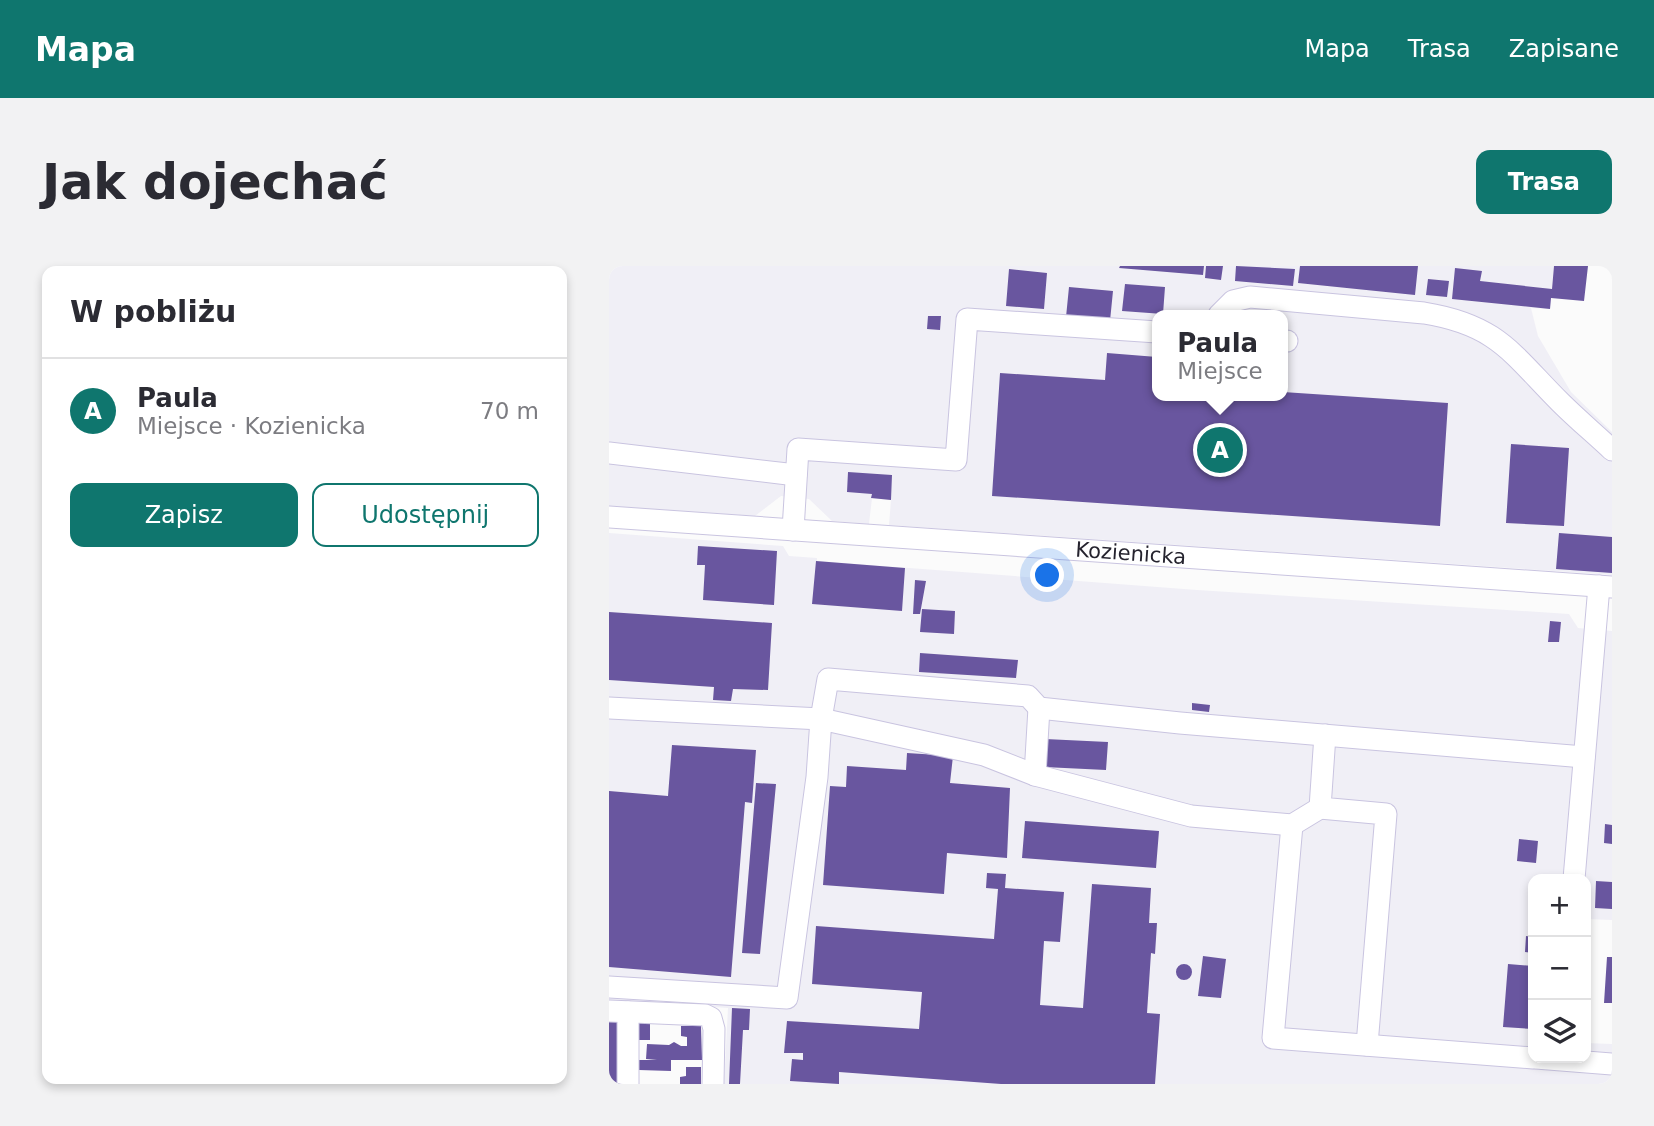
<!DOCTYPE html>
<html lang="pl">
<meta charset="utf-8">
<style>
body{margin:0;font-family:"DejaVu Sans",sans-serif;background:#f2f2f3;color:#2b2b33}
.controls{position:absolute;right:21px;bottom:21px;display:grid;overflow:hidden;border-radius:14px;box-shadow:0 4px 10px #0003}
.controls button{width:63px;height:63px;display:grid;place-items:center;padding:0;border:0;border-bottom:2px solid #e1e1e2;background:#fff;color:#2b2b33;font:35px sans-serif}
.you{position:absolute;left:439px;top:310px;width:24px;height:24px;margin:-18px;border:5px solid #fff;border-radius:50%;background:#1a73e8;box-shadow:0 0 0 10px #1a73e833}
.badge{display:grid;place-items:center;width:46px;height:46px;border-radius:50%;background:#0f766e;color:#fff;font-size:23px;font-weight:700}
.pin{position:absolute;translate:-50% -50%;border:4px solid #fff;box-shadow:0 2px 7px #0006}
.popup{position:absolute;left:543px;top:44px;width:136px;height:91px;box-sizing:border-box;display:grid;place-content:center;border-radius:14px;background:#fff;filter:drop-shadow(0 2px 5px #0005);font-size:23px;white-space:nowrap;color:#7c7c81}
.popup b{font-size:26px;color:#2b2b33}
.popup::after{content:'';position:absolute;left:50%;top:100%;margin-left:-14px;border:14px solid transparent;border-top-color:#fff}
.list{margin:0;padding:0;list-style:none}
h2{display:flex;justify-content:space-between;align-items:center;height:91px;margin:0;padding:0 28px;font-size:30px}
h2 small{font-size:23px;font-weight:400;color:#7c7c81}
.list li{display:grid;grid-template-columns:46px 1fr auto;gap:21px;align-items:center;box-sizing:border-box;height:105px;padding:0 28px;border-top:2px solid #e1e1e2}
.list b{display:block;font-size:26px;white-space:nowrap}
.list p{margin:0;font-size:23px;white-space:nowrap;color:#7c7c81}
.list em{font-size:23px;font-style:normal;color:#7c7c81}
.actions{display:flex;gap:14px;padding:21px 28px}
.actions a{flex:1;padding:16px 0;border:2px solid #0f766e;border-radius:14px;text-align:center;font-size:24px;color:#0f766e}
.actions .main{background:#0f766e;color:#fff}
.icon{flex:none;width:38px;height:38px;fill:none;stroke:currentColor;stroke-width:2;stroke-linecap:round;stroke-linejoin:round}
.map{position:relative;flex:none;width:1003px;height:818px;overflow:hidden;border-radius:14px}
header{display:flex;align-items:center;gap:42px;box-sizing:border-box;height:98px;padding:0 35px;background:#0f766e;color:#fff}
header strong{font-size:33px}
nav{display:flex;gap:38px;margin-inline-start:auto;font-size:24px}
.intro{display:flex;align-items:center;justify-content:space-between;box-sizing:border-box;height:168px;padding:0 42px}
h1{margin:0;font-size:49px}
.button{padding:18px 32px;border-radius:14px;background:#0f766e;color:#fff;font-size:24px;font-weight:700}
main{display:flex;gap:42px;padding:0 42px}
aside{flex:1;background:#fff;border-radius:14px;box-shadow:0 4px 10px #0003}
.map>svg:first-child{display:block}
.built{fill:#f0eff6;fill-rule:evenodd}
.building{fill:#69569f}
.lines{fill:none;stroke-linecap:round;stroke-linejoin:round}
.minor-casing{stroke:#c9c4e0;stroke-width:23}
.minor{stroke:#fff;stroke-width:21}
.labels{text-anchor:middle;stroke-width:7;stroke-linejoin:round;paint-order:stroke}
.street-label{font-size:21px;fill:#25232e;stroke:#fbfbfb}
</style>
<header>
<strong>Mapa</strong>
<nav><a>Mapa</a><a>Trasa</a><a>Zapisane</a></nav>
</header>
<div class="intro"><h1>Jak dojechać</h1><a class="button">Trasa</a></div>
<main>
<aside>
<h2>W pobliżu<small></small></h2>
<ul class="list">
<li><span class="badge">A</span><div><b>Paula</b><p>Miejsce · Kozienicka</p></div><em>70 m</em></li>
</ul>
<div class="actions"><a class="main">Zapisz</a><a>Udostępnij</a></div>
</aside>
<div class="map">
<svg width="1003" height="818" viewBox="0 0 1003 818">
<rect width="100%" height="100%" fill="#fbfbfb"/>
<path class="built" d="M0 0H945L941 43 922 42 929 70 962 126 1003 166V309L280 259 282 234 263 232 260 258 223 255 200 233 172 230 146 250 0 240ZM548 49H674V130H548Z
M0 267 174 280 180 290 208 292V295L588 324 960 348 969 362 1003 365V654L977 653V613H924V792H977V777L1003 778V818H115L119 742 0 734Z"/>
<path class="building" d="M511 0H595L594 9 510 2Z
M597 0H614L612 14 596 12Z
M627 0 686 3 684 20 626 15Z
M691 0H809L806 29 689 17Z
M945 0H979L975 35 942 32 941 43 843 33 846 2 873 5 871 15 943 23Z
M400 3 438 7 435 43 397 40Z
M819 13 840 15 838 31 817 29Z
M516 18 556 21 554 48 513 45Z
M460 21 504 25 501 55 457 51Z
M319 50H332L331 64 318 63Z
M498 87 548 91V130H674V126L839 137 831 260 383 230 391 107 496 114Z
M902 178 960 182 955 260 897 257Z
M239 206 283 209 282 234 262 232 263 228 238 226Z
M950 267 1003 271V307L947 303Z
M89 280 168 285 165 339 94 334 96 299H88Z
M207 295 296 302 293 345 203 338Z
M306 314 317 315 311 348H304Z
M313 343 346 345 345 368 311 366Z
M0 346 163 357 159 424 124 423 122 435 104 434 105 421 0 414Z
M941 355 952 356 950 376H939Z
M311 387 409 394 407 412 310 406Z
M583 437 601 439 600 446 583 444Z
M436 473 499 476 497 504 435 501Z
M63 479 147 484 143 537 136 536 122 711 0 701V525L59 530Z
M298 487 344 490 341 517 401 522 398 592 338 587 335 628 214 619 221 520 237 521 238 500 297 504Z
M147 517 167 518 151 688 133 687Z
M416 555 550 565 547 602 413 592Z
M996 558 1003 559V578L995 577Z
M910 573 929 575 927 597 908 595Z
M378 607 397 608 396 622 455 626 451 676 435 675 431 739 474 742 483 618 542 622 540 657H548L546 688 542 687 538 747 551 748 546 818H392L230 806V818L181 815 183 793 194 794V787H175L178 755 310 763 313 726 203 718 207 660 385 673 389 623 377 622Z
M987 615 1003 616V643L986 642Z
M917 670 924 671V687L916 686Z
M594 690 617 693 612 732 589 730Z
M998 691H1003V737H995Z
M567 706a8 8 0 1 1 16 0a8 8 0 1 1-16 0Z
M899 698 924 700V763L894 761Z
M123 742 141 743 140 764H134L131 818H120Z
M0 753H11L12 818H0Z
M28 757H41V774H27Z
M72 760H92L93 794H62V805L30 804V794H48L37 793 38 778 60 779 65 776 72 780H78V771L72 770Z
M77 801H92V818H71V811L77 810Z"/>
<g class="lines">
<defs>
<g id="minor">
<path d="M610 49 624 35 641 31 815 47C889 59 903 88 951 136 968 153 986 168 1003 184"/>
<path d="M674 75H678"/>
<path d="M0 187 187 209"/>
<path id="s1" d="M0 251 1003 321"/>
<path d="M184 264 189 183 347 194 358 53 548 66"/>
<path d="M0 442 212 453 219 413 419 430 430 442 571 457 975 491"/>
<path d="M716 469 711 542 777 548 758 779"/>
<path d="M426 509 430 442"/>
<path d="M683 559 664 772 924 792"/>
<path d="M965 613 990 320"/>
<path d="M0 721 178 732 208 511 212 453 375 489 426 509 582 550 683 559 711 542"/>
<path d="M0 745 96 749 102 752 105 763 104 818"/>
<path d="M19 746V818"/>
<path d="M927 792 1003 798"/>
</g>
</defs>
<use href="#minor" class="minor-casing"/>
<use href="#minor" class="minor"/>
</g>
<g class="labels">
<g class="street-label">
<text dy="7" stroke="none"><textPath href="#s1" startOffset="523">Kozienicka</textPath></text>
</g>
</g>
</svg>
<div class="controls">
<button>+</button>
<button>−</button>
<button><svg class="icon" aria-label="layers" viewBox="0 0 24 24"><path d="M12 4l9 5-9 5-9-5zM3 14l9 5 9-5"/></svg></button>
</div>
<div class="you"></div>
<div class="pin badge" style="left:611px;top:184px">A</div>
<div class="popup"><b>Paula</b>Miejsce</div>
</div>
</main>
